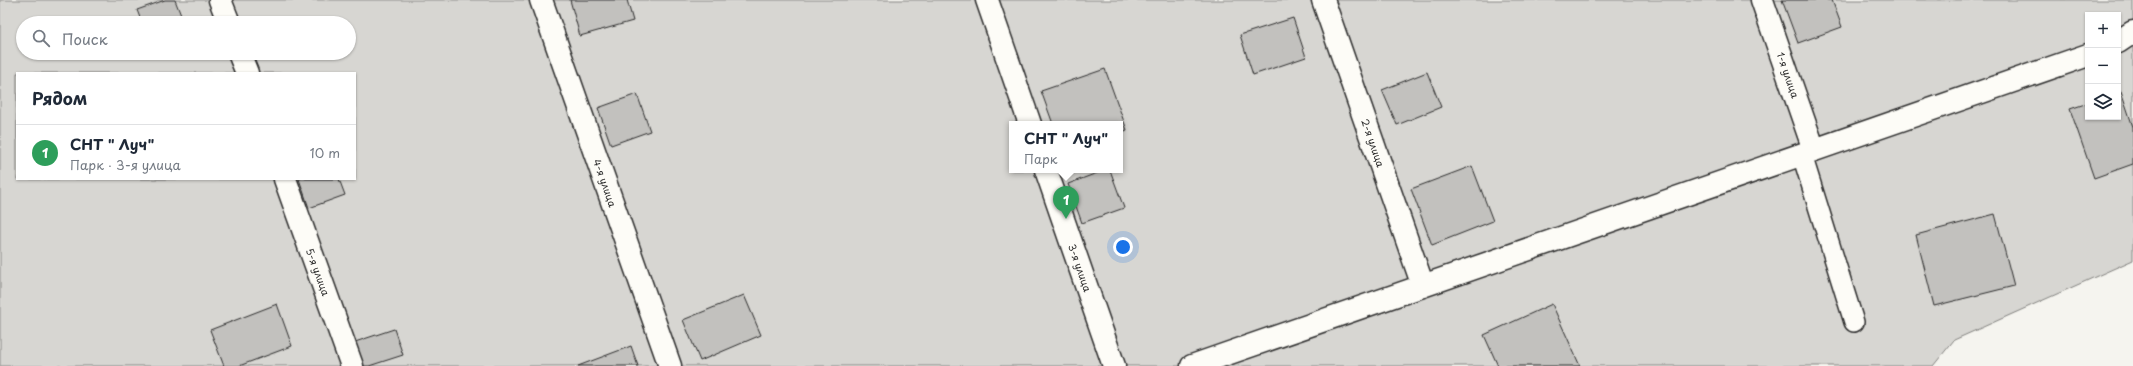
<!DOCTYPE html>
<html lang="ru">
<meta charset="utf-8">
<style>
body{margin:0;font-family:"Playpen Sans",sans-serif;background:#f6f6f7;color:#1f2937}
.controls{position:absolute;right:12px;top:12px;display:grid;overflow:hidden;border-radius:0px;box-shadow:0 1px 3px #0004}
.controls button{width:36px;height:36px;display:grid;place-items:center;padding:0;border:0;border-bottom:1px solid #e0e1e3;background:#fff;color:#1f2937;font:20px sans-serif}
.you{position:absolute;left:1123px;top:247px;width:14px;height:14px;margin:-10px;border:3px solid #fff;border-radius:50%;background:#1a73e8;box-shadow:0 0 0 6px #1a73e833}
.badge{display:grid;place-items:center;width:26px;height:26px;border-radius:50%;background:#0f766e;color:#fff;font-size:13px;font-weight:700}
.pin{position:absolute;translate:-50% -33px;filter:drop-shadow(0 1px 2px #0008)}
.pin::after{content:'';position:absolute;top:21px;width:14px;height:12px;background:inherit;clip-path:polygon(0 0,100% 0,50% 100%)}
.popup{position:absolute;left:1009px;top:121px;width:114px;height:52px;box-sizing:border-box;display:grid;place-content:center;border-radius:0px;background:#fff;filter:drop-shadow(0 1px 3px #0005);font-size:13px;white-space:nowrap;color:#747a83}
.popup b{font-size:15px;color:#1f2937}
.popup::after{content:'';position:absolute;left:50%;top:100%;margin-left:-8px;border:8px solid transparent;border-top-color:#fff}
.list{margin:0;padding:0;list-style:none}
h2{display:flex;justify-content:space-between;align-items:center;height:52px;margin:0;padding:0 16px;font-size:17px}
h2 small{font-size:13px;font-weight:400;color:#747a83}
.list li{display:grid;grid-template-columns:26px 1fr auto;gap:12px;align-items:center;box-sizing:border-box;height:56px;padding:0 16px;border-top:1px solid #e0e1e3}
.list b{display:block;font-size:15px;white-space:nowrap}
.list p{margin:0;font-size:13px;white-space:nowrap;color:#747a83}
.list em{font-size:13px;font-style:normal;color:#747a83}
.icon{flex:none;width:22px;height:22px;fill:none;stroke:currentColor;stroke-width:2;stroke-linecap:round;stroke-linejoin:round}
.map{position:relative;flex:none;width:2133px;height:366px;overflow:hidden}
.search{position:absolute;background:#fff;box-shadow:0 1px 3px #0004;left:16px;top:16px;width:340px;height:44px;display:flex;align-items:center;gap:10px;box-sizing:border-box;padding:0 14px;border-radius:22px;color:#747a83;font-size:15px}
.panel{position:absolute;background:#fff;box-shadow:0 1px 3px #0004;left:16px;top:72px;width:340px;height:108px;border-radius:0px}
.map>svg:first-child{display:block}
.green{fill:#d7d6d2;stroke:#81807e;fill-rule:evenodd}
.building{fill:#c2c1be;stroke:#2b2b2b}
.lines{fill:none;stroke-linecap:round;stroke-linejoin:round}
.lane-casing{stroke:#2b2b2b;stroke-width:22}
.street-casing{stroke:#2b2b2b;stroke-width:25}
.lane{stroke:#fdfcf7;stroke-width:19}
.street{stroke:#fdfcf7;stroke-width:22}
.labels{text-anchor:middle;stroke-width:3.5;stroke-linejoin:round;paint-order:stroke}
.street-label{font-size:10px;fill:#2b2b2b;stroke:#fdfcf7}
</style>
<div class="map">
<svg width="2133" height="366" viewBox="0 0 2133 366">
<rect width="100%" height="100%" fill="#f5f4ef"/>
<filter id="ink" filterUnits="userSpaceOnUse"><feTurbulence type="fractalNoise" baseFrequency=".025" numOctaves="2"/><feDisplacementMap in="SourceGraphic" scale="8" xChannelSelector="R" yChannelSelector="G"/><feConvolveMatrix kernelMatrix="1 2 1 2 8 2 1 2 1" color-interpolation-filters="sRGB"/></filter>
<g filter="url(#ink)">
<path class="green" d="M0 0H2133V260L1954 340 1933 366H0ZM2088 15H2118V117H2088ZM23 23H349V53H23ZM17 73H355V179H17ZM1012 124H1120V170H1012Z"/>
<path class="building" d="M165 0H175L184 23H142L137 10Z
M570 0H627L633 21 580 36Z
M1782 0H1832L1842 27 1798 43Z
M1293 18 1306 57 1253 75 1240 35Z
M1105 69 1127 130 1120 133V124H1053L1041 91Z
M1427 72 1441 107 1397 125 1382 90Z
M2121 91 2133 127V164L2094 178 2070 109 2088 103V117H2118V92Z
M637 94 650 131 611 145 598 108Z
M1472 166 1493 221 1432 245 1411 189Z
M1105 170H1110L1124 208 1082 223 1068 184Z
M299 179H339L345 195 309 208Z
M1995 214 2014 286 1934 306 1916 235Z
M744 295 761 335 700 361 683 320Z
M277 304 292 346 239 366H224L210 330Z
M1552 304 1580 366H1498L1484 335Z
M394 329 403 355 369 366H363L355 342Z
M631 346 638 366H578Z"/>
<g class="lines">
<defs>
<path id="lane" d="M1802 155 1854 322"/>
<path id="street" d="M220 0 229 23
M541 0 670 366
M987 0 1030 124
M1323 0 1423 286
M1762 0 1814 150
M2118 42 2133 32
M239 53 247 73
M1046 170 1114 366
M285 179 352 366
M1192 366 2088 55"/>
</defs>
<use href="#lane" class="lane-casing"/>
<use href="#street" class="street-casing"/>
<use href="#lane" class="lane"/>
<use href="#street" class="street"/>
</g>
</g>
<g class="labels">
<g class="street-label">
<text transform="translate(1788 75) rotate(71)" y="4">1-я улица</text>
<text transform="translate(1373 143) rotate(71)" y="4">2-я улица</text>
<text transform="translate(605 183) rotate(71)" y="4">4-я улица</text>
<text transform="translate(1080 268) rotate(71)" y="4">3-я улица</text>
<text transform="translate(318 272) rotate(70)" y="4">5-я улица</text>
</g>
</g>
</svg>
<div class="controls">
<button>+</button>
<button>−</button>
<button><svg class="icon" aria-label="layers" viewBox="0 0 24 24"><path d="M12 4l9 5-9 5-9-5zM3 14l9 5 9-5"/></svg></button>
</div>
<div class="you"></div>
<div class="pin badge" style="left:1066px;top:219px;background:#2e9e5b">1</div>
<div class="popup"><b>СНТ &quot; Луч&quot;</b>Парк</div>
<div class="search"><svg class="icon" aria-label="search" viewBox="0 0 24 24"><circle cx="10" cy="10" r="6"/><path d="M15 15l6 6"/></svg>Поиск</div>
<section class="panel">
<h2>Рядом<small></small></h2>
<ul class="list">
<li><span class="badge" style="background:#2e9e5b">1</span><div><b>СНТ &quot; Луч&quot;</b><p>Парк · 3-я улица</p></div><em>10 m</em></li>
</ul>
</section>
</div>
